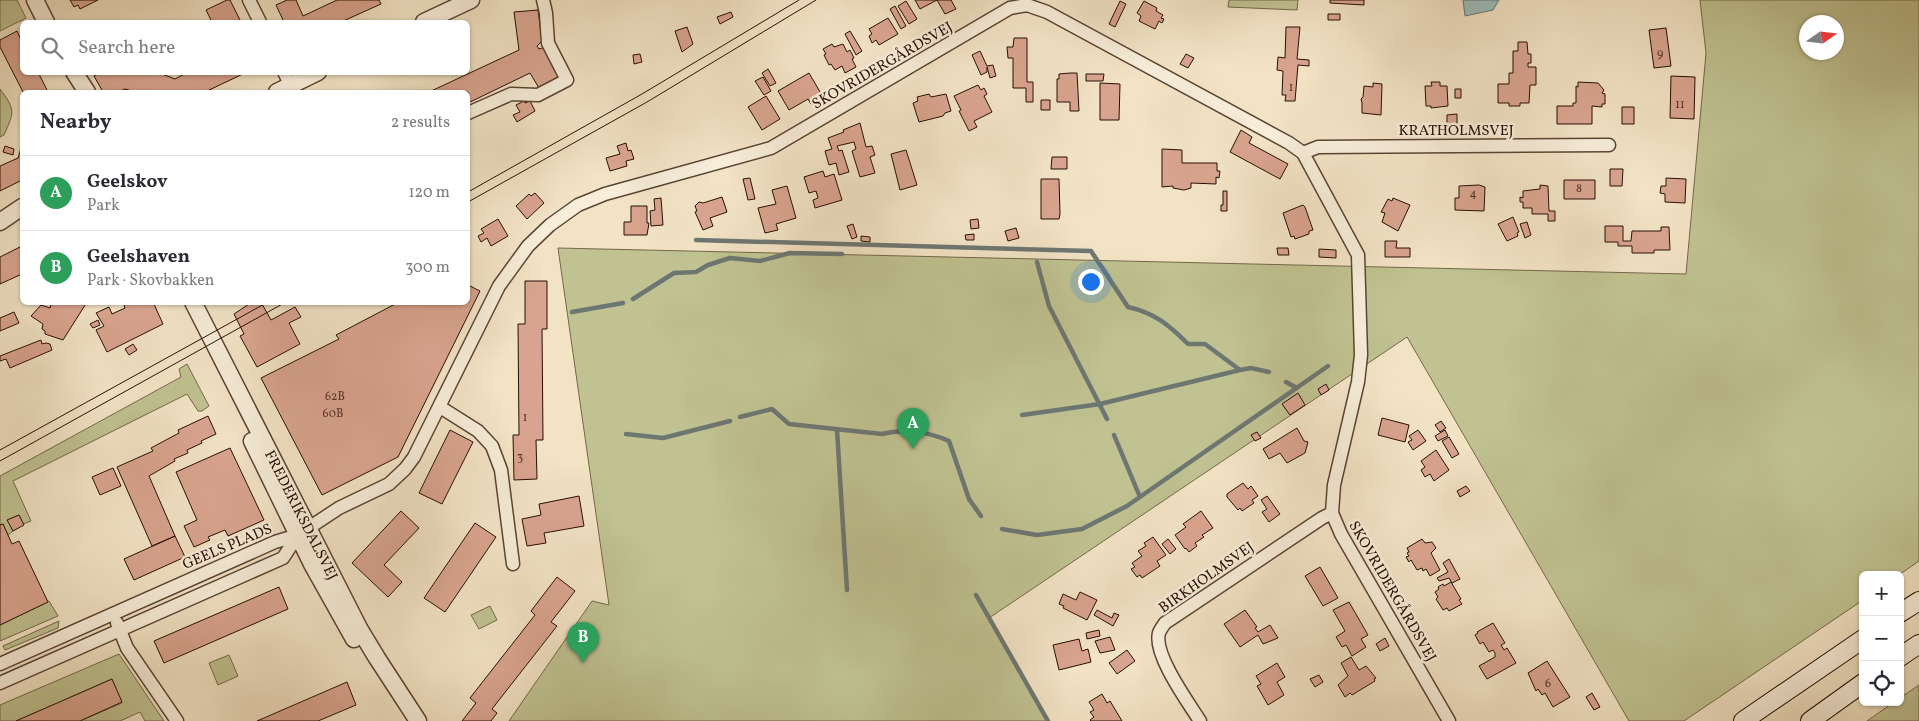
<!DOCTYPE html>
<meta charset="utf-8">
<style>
body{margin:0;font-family:Vollkorn,serif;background:#f7f7f7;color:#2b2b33}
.controls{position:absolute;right:15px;bottom:15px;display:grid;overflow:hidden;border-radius:8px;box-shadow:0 1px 4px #0004}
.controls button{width:45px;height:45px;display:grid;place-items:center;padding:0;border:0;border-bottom:1px solid #e1e1e2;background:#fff;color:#2b2b33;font:25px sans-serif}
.compass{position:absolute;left:1799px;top:15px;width:45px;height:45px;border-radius:50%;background:#fff;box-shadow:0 1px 4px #0004;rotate:76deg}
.you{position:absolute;left:1090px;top:281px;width:18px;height:18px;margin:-12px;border:4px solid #fff;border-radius:50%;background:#1a73e8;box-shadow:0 0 0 8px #1a73e833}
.badge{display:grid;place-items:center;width:32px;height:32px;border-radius:50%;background:#ea580c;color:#fff;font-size:16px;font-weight:700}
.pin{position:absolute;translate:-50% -41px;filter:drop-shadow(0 1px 2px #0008)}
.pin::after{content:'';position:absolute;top:26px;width:18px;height:15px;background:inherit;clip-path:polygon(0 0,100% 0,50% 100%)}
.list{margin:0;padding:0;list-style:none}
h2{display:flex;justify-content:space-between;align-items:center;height:65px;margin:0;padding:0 20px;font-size:21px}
h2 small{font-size:16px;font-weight:400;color:#7c7c81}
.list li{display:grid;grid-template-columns:32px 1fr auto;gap:15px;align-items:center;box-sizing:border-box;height:75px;padding:0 20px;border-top:1px solid #e1e1e2}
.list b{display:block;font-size:19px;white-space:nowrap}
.list p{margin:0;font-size:16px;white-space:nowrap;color:#7c7c81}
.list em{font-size:16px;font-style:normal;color:#7c7c81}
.icon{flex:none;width:28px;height:28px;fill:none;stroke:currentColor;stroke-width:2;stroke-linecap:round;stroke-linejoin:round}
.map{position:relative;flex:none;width:1919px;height:721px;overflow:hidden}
.search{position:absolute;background:#fff;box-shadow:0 1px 4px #0004;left:20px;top:20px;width:450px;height:55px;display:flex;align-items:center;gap:12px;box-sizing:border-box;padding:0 18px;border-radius:8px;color:#7c7c81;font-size:19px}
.panel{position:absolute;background:#fff;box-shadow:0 1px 4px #0004;left:20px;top:90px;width:450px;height:215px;border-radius:8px}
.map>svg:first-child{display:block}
.green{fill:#c0c291;stroke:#74684a;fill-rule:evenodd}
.water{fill:#9cbdbb;stroke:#6d7772}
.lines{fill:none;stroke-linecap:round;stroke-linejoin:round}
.stream{stroke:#6d7772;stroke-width:4.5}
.building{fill:#d9a48f;stroke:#270f04}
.minor-casing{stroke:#5a4434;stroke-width:15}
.tertiary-casing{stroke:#5a4434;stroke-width:19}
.secondary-casing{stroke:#270f04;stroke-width:20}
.minor{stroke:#f7edd9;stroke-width:12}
.tertiary{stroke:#f7edd9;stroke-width:16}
.secondary{stroke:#f7edd9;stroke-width:18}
.tram{stroke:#270f04;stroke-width:1}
.labels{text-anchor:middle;stroke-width:5;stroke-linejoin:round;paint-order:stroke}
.number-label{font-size:12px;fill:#543427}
.street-label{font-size:15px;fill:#270f04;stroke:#f7edd9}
</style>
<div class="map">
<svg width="1919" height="721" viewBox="0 0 1919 721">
<rect width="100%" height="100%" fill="#f2e3c5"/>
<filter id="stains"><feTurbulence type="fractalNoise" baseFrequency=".004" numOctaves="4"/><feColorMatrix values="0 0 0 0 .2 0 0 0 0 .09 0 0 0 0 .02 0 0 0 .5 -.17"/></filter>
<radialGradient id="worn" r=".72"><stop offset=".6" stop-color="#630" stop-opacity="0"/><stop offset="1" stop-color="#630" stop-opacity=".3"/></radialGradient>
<path class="green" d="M0 0H17L26 18 0 31Z
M1229 0H1298L1297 10 1228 7Z
M1700 0H1919V561L1899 575H1863V600L1684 721H1629L1407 337 989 618 1047 721H509L592 601 609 605 558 248 1686 274 1706 53ZM1806 22H1836V52H1806Z
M0 89C16 110 14 112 4 135L0 137Z
M187 364 209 406 202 411H198L187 394 13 481 31 521 23 524 19 515 8 520 13 531 8 535 3 524 0 525V476L181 377 179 369Z
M49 601 58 616 0 641V625Z
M490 606 497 620 479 629 471 615Z
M59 621 58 628 5 650 3 646Z
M119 654 164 721H145L140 712 120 721H80L122 703 112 679 16 721H0V705Z
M229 655 238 676 218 685 209 663Z
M1919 685V721H1867L1894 702H1900V698Z"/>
<path class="water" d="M1463 0H1499L1493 10 1465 16Z"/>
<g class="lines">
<path class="stream" d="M696 240 1091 251 1128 307C1155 313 1169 325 1188 344H1205L1240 370 1251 368 1269 372
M1037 262 1049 306 1107 419
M633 299 674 273 696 272 708 265 730 258 760 261 790 253 842 254
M572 312 623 303
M1286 382 1297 388
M1022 415 1100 404 1240 370
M740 417 772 409 789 424 882 434C903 428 929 432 949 441L969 499 981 516
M837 430 847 590
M626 434 663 438 730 421
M1114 435 1140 497
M1002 529 1037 535 1082 529 1127 506 1328 366
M976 595 1048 721"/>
</g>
<path class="building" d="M70 0H98L80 9 78 5 74 7Z
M227 0H230L241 22H212L206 10Z
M287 0H296L303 16 337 0H379L381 4 341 22H284L276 5Z
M915 0H937L920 9Z
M937 0H951L956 9 945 14Z
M1330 0H1364V5L1330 3Z
M906 1 917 19 909 24 898 6Z
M1120 1 1126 4 1115 27 1109 24Z
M1144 1 1157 8 1156 11 1163 15 1161 18 1164 19 1162 23 1159 21 1155 29 1139 21 1141 16 1137 13Z
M895 6 906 26 901 29 890 9Z
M538 10 542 41 537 46 539 49 545 47 561 77 539 88 530 73 468 103V92H429L519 50 514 12Z
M731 12 733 17 720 24 717 17Z
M1328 14H1340V20H1328Z
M888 18 898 34 879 45 876 40 872 43 869 36 872 34 869 29Z
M687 27 693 44 682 52 675 31Z
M1286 27H1300L1297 59 1309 60V66L1298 65 1295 101H1285L1286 95H1282L1283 71 1277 70 1278 57 1285 58Z
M1666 28 1671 66 1654 68 1649 30Z
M17 31 22 42V72H38L48 92H23L0 47V40Z
M850 31 862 51 856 55 845 34Z
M1014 38H1027V82H1033V102H1026V88H1013V58H1008L1007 47H1013Z
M1518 42H1527L1528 54H1531V63H1528V67H1536V85H1530L1529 103H1520V106H1509V103H1498V84H1509V73H1513V51H1518Z
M832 44 834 47 843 44 847 52 850 50 854 58 852 59 856 67 845 73 842 66 835 70 831 64 829 65 824 55 826 54 823 49Z
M980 51 987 66 993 65 996 76 990 78 987 67V72L981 75 972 55Z
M640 54 642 62 634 64 633 55Z
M1186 54 1194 58 1188 68 1180 64Z
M768 69 776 83 770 86 762 73Z
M101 72H157L175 79 188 72H247L205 92H135L125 89 118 92H103L94 76Z
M809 73 823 97 811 104 808 99 789 110 778 91Z
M1070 73H1077L1079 111H1070V102H1057V79H1059V74Z
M1086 74H1104L1103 81H1086Z
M1671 76 1695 77 1694 119 1670 118Z
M763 77 771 91 764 95 755 81Z
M1431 82H1440V86H1447L1448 106 1431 108V106H1426L1425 86H1432Z
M1578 82 1598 83 1604 90 1602 93 1605 94V104H1602V107L1592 106V124H1557V106H1573V103H1576V86L1578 87Z
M1100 83 1120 84 1119 120H1100Z
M1373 83 1382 84 1381 115 1362 113V103L1361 99 1363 97 1364 86 1373 87Z
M978 85 981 90 984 88 987 94 984 96 992 112 974 121 977 127 969 131 959 111 961 110 954 96Z
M1455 89H1461V98H1455Z
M929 94 931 97 946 94 951 111 945 113 943 116 919 122 913 103 918 101 917 97Z
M766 96 780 119 762 130 748 107Z
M1041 100H1050V110H1041Z
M524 101 525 103 530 101 535 111 517 122 513 115 520 112 516 105Z
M1622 107H1634V124H1622Z
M1457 114V127H1447V115Z
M860 123 866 147 872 146 875 155 870 157 875 173 860 177 852 151 856 149 854 142 837 146 839 151 842 150 849 172 839 175 836 163 829 165 825 151 832 149 828 138 844 132 843 130Z
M1241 130 1252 137 1249 143 1288 164 1280 179 1230 152Z
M626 143 628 151 631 150 634 159 626 161 627 166 610 171 606 158 620 154 617 146Z
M22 145V180L0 191V166L18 158Z
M5 146 14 149 13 155 3 152Z
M1162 149 1182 150V163H1217V171H1220L1219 178 1216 177V184L1191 183V188L1184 190 1173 188V186L1162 187Z
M906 150 917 185 900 190 891 154Z
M1052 157H1067V169H1051Z
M1610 169H1623L1622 186H1610Z
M823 171 825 177 834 174 842 200 815 208 813 200 818 198 816 191 809 193 804 177Z
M750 178 755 199 748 200 743 179Z
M1666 178 1686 179 1685 203 1665 202V194L1660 193 1661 186H1666Z
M1041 179H1059L1060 214 1059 219H1041Z
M1564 180H1595V199H1564Z
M1479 185 1485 187 1484 211 1455 210V198H1459V186Z
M1540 185 1548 186 1549 211H1555V221H1548V214H1532V208H1523V202H1520V197L1523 198V191L1540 189Z
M787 186 796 218 776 224 778 230 765 233 758 208 776 204 772 190Z
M1223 191H1227V211H1221V205H1223Z
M535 193 544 203 527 219 516 206 529 194 531 196Z
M722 197 727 212 710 218 713 226 703 230 695 212 697 211 695 206 699 202 703 203Z
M661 198 663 225 651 226 650 211 655 210 654 199Z
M1393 198 1410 205 1398 231 1382 222 1385 213 1381 212 1388 199 1392 201Z
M1303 205 1305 207 1313 230 1309 231V234L1295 239 1294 236 1291 237 1283 213Z
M631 206H647V223H649L647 235H624V222H631Z
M1513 217 1519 232 1517 233 1518 236 1507 241 1498 224Z
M498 219 508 236 491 246 487 238 481 242 478 236 484 233 481 229Z
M978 219 979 228 971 229 970 220Z
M1527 222 1531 235 1525 238 1520 224Z
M853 224 857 237 852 239 847 226Z
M1605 226H1623V241H1631L1632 231H1661V227H1669L1670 250H1654V253H1632V246H1618V242H1605Z
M1016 228 1019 238 1008 241 1005 231Z
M974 234V240H966L965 235Z
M861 236 870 237V242L861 241Z
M1385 241H1397L1396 248H1410V257H1385Z
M22 246V274L0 284V257Z
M1277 248H1288L1289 255H1278Z
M1319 249 1336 250V258L1319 257Z
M525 281H547V329H542L543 440H536L537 479 514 480 513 435H519L518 324H525Z
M468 285 480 291 398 457 322 495 261 378 339 339 336 335 399 302H468Z
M52 302H87L63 340 45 334V331L42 329 43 324 31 316 41 305 50 308Z
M123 302H153L163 324 107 352 96 330 104 326 96 313 109 307 112 314 125 308Z
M252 302H261L271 320 295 307 301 317 289 323 300 344 257 367 240 336 244 334 234 314Z
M14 312 19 323 0 331V318Z
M98 320 100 325 93 328 90 324Z
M41 340 42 344 46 343 50 344 52 350 10 368 6 359 0 361V356Z
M133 344 137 350 129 355 125 349Z
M1326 384 1329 390 1321 395 1318 389Z
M1298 393 1305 405 1290 415 1282 404Z
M208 416 216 434 201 441 202 443 187 450 188 453 174 459 175 461 149 476 175 536 152 546 117 467 153 451 151 448 179 433 178 430Z
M1382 418 1409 425 1405 442 1378 435Z
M1441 421 1446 428 1440 432 1435 425Z
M1297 428 1304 441 1308 442 1305 453 1287 463 1280 453 1269 459 1263 449Z
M450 430 473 442 442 504 419 493Z
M1418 430 1426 441 1413 450 1408 442 1412 440 1409 436Z
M1445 430 1448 436 1438 441 1435 436Z
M1257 432 1261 438 1255 441 1251 435Z
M1449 437 1459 454 1452 458 1442 441Z
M230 448 264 520 228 536 225 530 208 537 210 540 194 547 184 526 197 520 176 472Z
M1436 450 1449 470 1434 481 1430 474 1425 477 1421 470 1425 467 1421 461Z
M113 468 121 486 100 495 92 477Z
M1243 483 1248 489 1251 486 1258 496 1252 500 1254 503 1242 511 1240 508 1238 510 1227 497V494Z
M1466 486 1470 491 1460 497 1457 491Z
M579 496 584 526 544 533 546 543 527 546 522 519 541 515 539 504Z
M1267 496 1280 514 1269 522 1262 512 1267 509 1261 500Z
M401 511 419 528 384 565 402 582 388 597 352 563Z
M1201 511 1213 528 1202 535 1204 537 1195 543 1197 546 1189 552 1186 548 1185 549 1175 535 1186 527 1183 524Z
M19 515 24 525 13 531 7 520Z
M475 523 496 537 445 612 424 598Z
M3 524 12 544 19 541 48 602 0 625V525Z
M175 536 185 557 134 580 124 559Z
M1153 537 1166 555 1157 561 1160 566 1142 578 1140 575 1137 577 1131 569 1135 567 1132 563 1142 556 1138 551 1146 546 1144 543Z
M1168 539 1176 549 1170 554 1162 544Z
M1422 539 1425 543 1432 542 1436 548 1431 553 1440 570 1430 576 1426 569 1423 571 1422 568 1417 570 1411 560 1409 562 1406 557 1409 556 1407 553 1409 552 1407 548Z
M1449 559 1460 579 1452 583 1449 578 1439 581 1437 578 1448 572 1443 563Z
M1320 567 1338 598 1323 606 1305 576Z
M557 577 575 591 551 622 557 626 492 709 497 713 491 721H462L476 703 470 698 535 615 531 611Z
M1451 582 1461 599 1459 600 1462 604 1449 611 1447 608 1443 610 1436 599 1438 597 1435 592 1439 589 1438 587 1443 584 1444 586Z
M279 587 288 609 164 663 154 641Z
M1080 592 1097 600 1087 620 1063 608 1064 606 1059 604 1063 594 1076 600Z
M1349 602 1368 635 1361 639 1366 647 1352 656 1346 645 1342 647 1336 637 1345 631 1333 610Z
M1097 610 1112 618 1114 613 1119 615 1113 626 1094 615Z
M1245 610 1257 627 1255 628 1258 632 1270 625 1278 638 1263 644 1258 635 1240 647 1224 624Z
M1493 623 1505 643 1501 645 1504 650 1507 648 1516 663 1487 679 1479 666 1495 657V653L1493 650 1489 652 1483 642 1480 644 1475 635 1478 633 1477 632Z
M1099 630 1100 636 1087 639 1086 633Z
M1110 637 1115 650 1100 653 1095 641Z
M1385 638 1389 646 1380 651 1376 644Z
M1079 639 1082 651 1088 649 1091 662 1059 670 1053 645Z
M1127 650 1135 661 1117 674 1109 663Z
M1351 657 1359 670 1366 666 1376 678 1374 679 1375 681 1352 695 1350 693 1345 697 1338 685 1348 676 1341 663Z
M1547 661 1570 697 1553 707 1545 693 1542 695 1538 689 1536 691 1528 673Z
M1277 663 1285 677 1277 682 1284 695 1268 705 1257 686 1261 684 1256 676Z
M1319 675 1323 682 1315 687 1310 679Z
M112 679 122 702 80 721H16Z
M347 682 356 705 318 721H257Z
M1592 693 1600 707 1594 710 1586 697Z
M1102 694 1107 703 1110 701 1122 721H1091L1090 720 1094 717 1090 712 1094 710 1089 702Z"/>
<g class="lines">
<defs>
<path id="minor" d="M249 0 260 22
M284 72 294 92
M468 113 511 94 538 95 567 80 548 43 546 13 543 0
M1303 153 1318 147 1609 145
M440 407 478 431 492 446 501 470 513 564
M117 623 127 648 177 721
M0 664 275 542 298 535 339 508 389 484 405 469 414 457 499 286 528 246 550 225 578 205 605 194 771 148 1010 8 1027 5 1047 12 1289 143 1303 153 1358 255 1361 355 1358 382 1334 485 1332 513 1341 534 1449 721
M0 683 283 558 298 535
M1200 721C1188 702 1153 654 1159 633 1160 630 1163 626 1165 623L1322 518 1332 513"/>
<g id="tertiary">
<path d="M35 0 46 22"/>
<path d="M424 22 471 0"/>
<path d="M74 72 87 92"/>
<path d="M277 92 318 72"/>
<path d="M0 222 22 207"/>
<path id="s1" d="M193 302 360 630 377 658 418 721"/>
<path d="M252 441 312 564 354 639"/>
</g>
<path id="secondary" d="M1900 613 1919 601
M1900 657 1919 644
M1743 721 1863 639
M1810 721 1863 683"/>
</defs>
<use href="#minor" class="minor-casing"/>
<use href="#tertiary" class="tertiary-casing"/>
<use href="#secondary" class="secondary-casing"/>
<use href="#minor" class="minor"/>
<use href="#tertiary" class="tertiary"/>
<use href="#secondary" class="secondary"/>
<path class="tram" d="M468 192 642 94 799 0
M468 202 647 102 816 0
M0 450 268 302
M0 461 286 302"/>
</g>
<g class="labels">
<g class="number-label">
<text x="1660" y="57">9</text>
<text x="1291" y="91">1</text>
<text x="1680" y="108">11</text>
<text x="1579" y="192">8</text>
<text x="1473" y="197">4</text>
<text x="335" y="400">62B</text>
<text x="333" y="417">60B</text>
<text x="525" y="421">1</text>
<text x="520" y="461">3</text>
<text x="1548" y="687">6</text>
</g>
<g class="street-label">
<text transform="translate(882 65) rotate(-30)" y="5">SKOVRIDERGÅRDSVEJ</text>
<text x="1456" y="135">KRATHOLMSVEJ</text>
<text dy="5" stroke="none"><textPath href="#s1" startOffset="239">FREDERIKSDALSVEJ</textPath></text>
<text transform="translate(227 546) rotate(-23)" y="5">GEELS PLADS</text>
<text transform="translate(1206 577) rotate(-35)" y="5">BIRKHOLMSVEJ</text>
<text transform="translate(1393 591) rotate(60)" y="5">SKOVRIDERGÅRDSVEJ</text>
</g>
</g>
<rect width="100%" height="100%" filter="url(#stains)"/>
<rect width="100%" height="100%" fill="url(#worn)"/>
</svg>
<div class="controls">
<button>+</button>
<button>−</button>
<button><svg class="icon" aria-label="locate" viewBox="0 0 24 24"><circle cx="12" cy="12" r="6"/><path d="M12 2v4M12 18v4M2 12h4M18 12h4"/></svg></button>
</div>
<svg class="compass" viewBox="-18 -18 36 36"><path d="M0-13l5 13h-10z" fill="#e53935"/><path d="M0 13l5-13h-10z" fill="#7c7c81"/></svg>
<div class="you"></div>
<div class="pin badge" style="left:913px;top:449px;background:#2e9e5b">A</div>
<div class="pin badge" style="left:583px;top:663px;background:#2e9e5b">B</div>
<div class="search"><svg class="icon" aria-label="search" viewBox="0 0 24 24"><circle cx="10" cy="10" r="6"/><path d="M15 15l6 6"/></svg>Search here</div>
<section class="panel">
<h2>Nearby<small>2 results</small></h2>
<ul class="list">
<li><span class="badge" style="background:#2e9e5b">A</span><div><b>Geelskov</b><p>Park</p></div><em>120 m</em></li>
<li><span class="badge" style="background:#2e9e5b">B</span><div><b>Geelshaven</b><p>Park · Skovbakken</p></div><em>300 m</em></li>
</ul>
</section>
</div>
